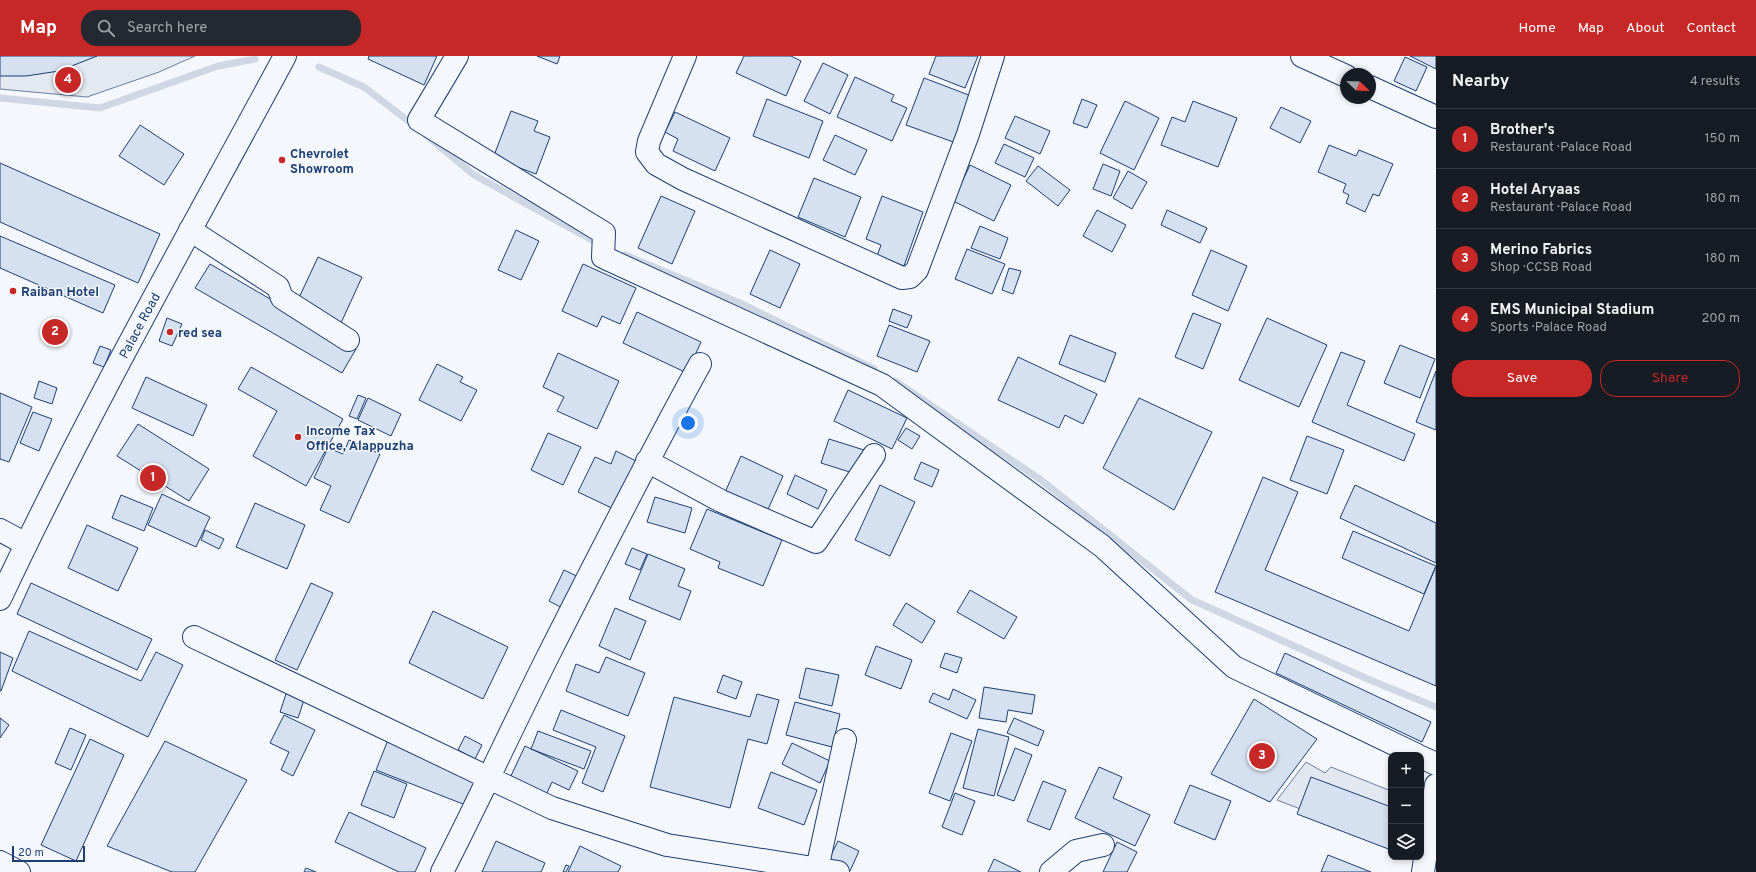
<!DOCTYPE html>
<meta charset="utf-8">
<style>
body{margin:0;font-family:Overpass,sans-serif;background:#242831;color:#f1f3f6}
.controls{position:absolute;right:12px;bottom:12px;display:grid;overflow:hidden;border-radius:8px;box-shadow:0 2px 6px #0003}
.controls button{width:36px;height:36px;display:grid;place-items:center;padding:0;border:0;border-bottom:1px solid #363941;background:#171b24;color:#f1f3f6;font:20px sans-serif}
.compass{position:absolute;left:1340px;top:12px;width:36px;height:36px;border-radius:50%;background:#171b24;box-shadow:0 2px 6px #0003;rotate:113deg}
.scale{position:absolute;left:12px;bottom:10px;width:73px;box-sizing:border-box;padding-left:4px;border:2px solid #1d3f73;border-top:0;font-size:11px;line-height:14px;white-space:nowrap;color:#1d3f73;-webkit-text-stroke:3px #f4f7fb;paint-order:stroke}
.you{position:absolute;left:688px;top:367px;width:14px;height:14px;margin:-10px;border:3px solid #fff;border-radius:50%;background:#1a73e8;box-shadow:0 0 0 6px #1a73e833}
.badge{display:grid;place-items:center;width:26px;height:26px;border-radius:50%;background:#c62828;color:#fff;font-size:13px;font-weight:700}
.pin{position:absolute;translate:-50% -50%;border:2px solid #fff;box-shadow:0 1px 4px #0006}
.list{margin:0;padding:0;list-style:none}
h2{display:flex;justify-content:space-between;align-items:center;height:52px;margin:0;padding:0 16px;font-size:17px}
h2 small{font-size:13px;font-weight:400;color:#9ea1a6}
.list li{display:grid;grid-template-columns:26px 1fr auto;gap:12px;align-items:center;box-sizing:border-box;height:60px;padding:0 16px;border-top:1px solid #363941}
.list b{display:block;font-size:15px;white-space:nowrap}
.list p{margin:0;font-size:13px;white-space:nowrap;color:#9ea1a6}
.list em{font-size:13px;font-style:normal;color:#9ea1a6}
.actions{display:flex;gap:8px;padding:12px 16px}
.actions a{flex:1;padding:9px 0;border:1px solid #c62828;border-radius:16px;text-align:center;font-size:14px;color:#c62828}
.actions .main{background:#c62828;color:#fff}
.icon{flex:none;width:22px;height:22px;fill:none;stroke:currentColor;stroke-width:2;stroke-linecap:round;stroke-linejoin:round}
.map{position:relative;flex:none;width:1436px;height:816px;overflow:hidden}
header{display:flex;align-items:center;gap:24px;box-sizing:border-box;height:56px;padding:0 20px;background:#c62828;color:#fff}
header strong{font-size:19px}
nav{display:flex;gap:22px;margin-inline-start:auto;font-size:14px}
.search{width:280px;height:36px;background:#242831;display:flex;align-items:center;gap:10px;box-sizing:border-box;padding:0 14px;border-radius:16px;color:#9ea1a6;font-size:15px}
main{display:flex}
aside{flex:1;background:#171b24}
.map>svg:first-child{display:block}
.green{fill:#e3e9f0;stroke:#687fa3}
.parking{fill:#e3e8f0;stroke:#687fa3}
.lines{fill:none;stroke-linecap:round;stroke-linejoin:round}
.stream{stroke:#cfd7e4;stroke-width:7}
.building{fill:#d5e0f0;stroke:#1d3f73}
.minor-casing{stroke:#1d3f73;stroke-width:24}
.major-casing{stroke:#1d3f73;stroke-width:24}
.minor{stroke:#f4f7fb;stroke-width:22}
.major{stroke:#f4f7fb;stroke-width:22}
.poi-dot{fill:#c62828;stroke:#f4f7fb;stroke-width:1.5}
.labels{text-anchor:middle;stroke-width:3;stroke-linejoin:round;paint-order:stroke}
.poi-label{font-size:13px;font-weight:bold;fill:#1d3f73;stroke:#f4f7fb;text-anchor:start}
.street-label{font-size:13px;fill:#1d3f73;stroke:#f4f7fb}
</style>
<header>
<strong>Map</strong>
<div class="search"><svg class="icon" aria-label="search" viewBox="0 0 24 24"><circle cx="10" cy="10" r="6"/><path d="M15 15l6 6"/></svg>Search here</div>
<nav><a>Home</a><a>Map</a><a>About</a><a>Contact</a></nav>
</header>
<main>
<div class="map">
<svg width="1436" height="816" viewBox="0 0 1436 816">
<rect width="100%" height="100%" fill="#f4f7fb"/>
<path class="green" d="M0 0H195L159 16 87 41 0 33Z"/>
<path class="parking" d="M1306 706 1325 717 1331 711 1391 735V788L1277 744Z"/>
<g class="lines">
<path class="stream" d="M319 11 364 31 415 70
M0 42 100 52 218 10 255 3
M426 79 474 119 601 189
M625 199 740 247 874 313
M895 325 1041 424 1192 544 1370 624 1436 651"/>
</g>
<path class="building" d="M0 0H97L59 15 26 20H0Z
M369 0H437L424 29 368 3Z
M537 0H560L557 8Z
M744 0H791L801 5 786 40 736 17Z
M936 0H978L965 32 929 18Z
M1410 0H1436V13Z
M1405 1 1427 11 1416 35 1394 25Z
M823 7 848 19 830 58 804 45Z
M855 21 894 39 891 45 907 52 892 85 837 61Z
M924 22 974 41 956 87 906 69Z
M767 43 823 65 809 102 753 80Z
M1082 43 1097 49 1087 72 1073 67Z
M1125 45 1159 62 1134 114 1100 97Z
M1193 45 1237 62 1218 111 1161 89 1172 61 1185 66Z
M1281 51 1311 65 1300 87 1270 72Z
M511 55 538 65 534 75 550 81 536 118 493 102Z
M675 56 730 82 715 115 673 95 678 83 665 76Z
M1015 60 1050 75 1040 98 1005 82Z
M140 69 184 98 164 129 119 100Z
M835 79 867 94 855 119 823 104Z
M1004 88 1034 102 1025 121 995 107Z
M1329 89 1356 100 1359 94 1393 108 1379 140 1373 138 1365 156 1346 147 1349 139 1343 136 1346 128 1318 116Z
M0 107 160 178 138 227 0 166Z
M1103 108 1120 115 1111 140 1093 133Z
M970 109 1011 129 994 165 953 145Z
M1038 110 1070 134 1058 150 1026 125Z
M1128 115 1147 126 1132 153 1113 142Z
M814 122 861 141 845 181 798 161Z
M661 140 695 155 672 208 638 192Z
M882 140 923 156 904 210 877 200 881 189 866 183Z
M1097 154 1126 169 1112 196 1083 180Z
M1167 154 1207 172 1200 187 1161 169Z
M980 170 1008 182 1000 203 971 192Z
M516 174 539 185 521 224 498 214Z
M0 180 115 229 103 257 0 212Z
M967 193 1005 208 992 238 955 223Z
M770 194 800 208 780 252 750 238Z
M1211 194 1247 210 1228 255 1192 239Z
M318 201 362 221 341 267 297 246Z
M210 208 356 293 342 317 195 232Z
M583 208 636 232 620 268 602 260 597 271 562 255Z
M1009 212 1021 215 1013 238 1002 234Z
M893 253 912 260 907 272 889 265Z
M637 256 701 286 687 317 623 287Z
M1193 257 1221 268 1203 313 1175 301Z
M167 262 182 268 172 290 159 285Z
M1267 262 1327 289 1299 351 1239 324Z
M889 269 930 285 917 316 877 300Z
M1070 279 1116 297 1105 326 1059 308Z
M1400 289 1435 303 1420 342 1384 327Z
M100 290 111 294 104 311 93 307Z
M1341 296 1365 305 1347 349 1415 378 1404 405 1312 366Z
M558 297 619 325 597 373 557 355 564 341 543 331Z
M1018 301 1097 338 1083 368 1065 359 1059 372 998 344Z
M437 308 463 321 460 326 477 334 461 365 419 344Z
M251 311 343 363 306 430 253 400 277 355 238 333Z
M1436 315V374L1416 366Z
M146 321 207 349 193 380 132 352Z
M39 325 57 332 52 348 34 342Z
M848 334 907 362 892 393 834 365Z
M0 337 32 351 9 406 0 403Z
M358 339 366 342 357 363 349 360Z
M368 342 401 358 391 380 358 364Z
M1139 342 1212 376 1174 454 1103 412Z
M33 356 52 363 39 395 20 387Z
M138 368 209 413 189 445 117 400Z
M906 372 920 380 912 393 898 384Z
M548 377 581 391 563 429 531 414Z
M1307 380 1344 394 1327 438 1290 424Z
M829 383 864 394 856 418 821 407Z
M349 384 380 398 349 467 320 454 331 430 314 422 328 392 343 398Z
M616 395 638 406 618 455 578 436 595 401 611 408Z
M741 400 783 420 765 460 723 441Z
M921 406 939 414 932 431 914 423Z
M795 419 827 434 818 453 787 438Z
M1263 421 1298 436 1265 514 1409 575 1436 510V630L1215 536Z
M880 429 915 446 890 500 855 484Z
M1355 429 1436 467V507L1340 462Z
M162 438 210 461 196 491 148 469Z
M121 439 153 452 144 475 112 462Z
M655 441 692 452 685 477 647 466Z
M255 447 305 469 287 513 236 491Z
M707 453 782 484 763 530 718 512 720 506 690 493Z
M87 469 138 492 118 535 68 512Z
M205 474 224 483 219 493 201 484Z
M1353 475 1436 510 1424 538 1342 502Z
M632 492 647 498 640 514 625 508Z
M648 498 685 513 678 530 691 535 680 564 629 543Z
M564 514 585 524 570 556 549 545Z
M31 527 152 583 137 614 17 558Z
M311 527 333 537 297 614 275 604Z
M970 534 1017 561 1004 583 957 556Z
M906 547 935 565 922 587 893 569Z
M615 552 646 565 630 604 599 590Z
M433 555 508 591 483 643 409 607Z
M29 575 141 625 156 596 183 609 148 681 12 615Z
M876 590 912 604 901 633 865 619Z
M0 596 13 602 1 635H0Z
M945 597 962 602 957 617 940 611Z
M1285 597 1431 666 1422 686 1276 617Z
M606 601 645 617 628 660 566 635 576 608 599 617Z
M806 612 839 619 832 650 799 642Z
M723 619 742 626 736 643 717 636Z
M984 631 1035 639 1032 658 1008 654 1006 666 979 662Z
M288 632 306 638 298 662 280 656Z
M953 633 976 644 967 663 929 646 933 637 949 644Z
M757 638 779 644 767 688 748 683 730 752 650 731 674 641 750 661Z
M1254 643 1317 683 1270 746 1211 718Z
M795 646 840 658 832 691 786 679Z
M561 654 625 680 603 736 582 727 596 691 553 674Z
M284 659 315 674 293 720 281 714 289 696 270 687Z
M0 662 9 669 0 682Z
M1014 662 1044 675 1038 690 1007 677Z
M70 672 86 679 71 714 55 707Z
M978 673 1009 681 994 740 963 732Z
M538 675 591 695 584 713 531 693Z
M951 677 972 685 950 745 929 737Z
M465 680 482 689 475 703 458 694Z
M90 683 124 699 76 805 41 789Z
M388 684 479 719 468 750 376 714Z
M165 685 247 724 195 816H172L107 790Z
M792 687 830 705 820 727 782 708Z
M525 690 578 715 569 734 552 726 545 741 509 724Z
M1015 692 1032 699 1014 745 997 739Z
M1099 711 1122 721 1113 742 1150 759 1135 790 1075 762Z
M374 715 407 728 394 762 361 749Z
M771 716 817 734 804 769 758 752Z
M1311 721 1391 751V794L1297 758Z
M1043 725 1066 734 1050 774 1027 765Z
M1190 729 1231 745 1215 784 1174 767Z
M955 737 975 745 962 779 942 771Z
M349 756 426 792 415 816H399L335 786Z
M496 785 545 807 541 816H482Z
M838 785 859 795 850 815 828 805Z
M1117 786 1137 796 1127 816H1103Z
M580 790 621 810 618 816H568Z
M1328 799 1371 816H1321Z
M994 803 1021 816H988Z
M566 809 569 810 566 816H563Z
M306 812 316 816H304Z"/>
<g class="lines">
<defs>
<path id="minor" d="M457 0 419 64 604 177 603 201 882 329 1102 490 1234 611 1417 699
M685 0 649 85 647 96 656 108 683 123 902 222 910 221 917 214 968 78 993 0
M1302 0 1346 20
M1370 31 1436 61
M190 174 278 231 282 242 348 284
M647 405 721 445 816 486 874 399
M0 474 26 488
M194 581 552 752 667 789 838 816
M1421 701 1436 708
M817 813 845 684
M442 816C478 746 511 674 546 604 596 505 646 406 700 308
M1051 816 1076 795 1103 789"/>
<g id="major">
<path id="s1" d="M0 543C87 358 188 180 285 0"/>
<path d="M0 806 19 816"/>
<path d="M1423 816 1436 729"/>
</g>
</defs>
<use href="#minor" class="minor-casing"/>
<use href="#major" class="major-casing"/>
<use href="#minor" class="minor"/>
<use href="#major" class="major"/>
</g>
<g class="poi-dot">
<circle cx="282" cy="104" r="4"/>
<circle cx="13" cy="235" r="4"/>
<circle cx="170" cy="276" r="4"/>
<circle cx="298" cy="381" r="4"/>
</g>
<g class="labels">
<g class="poi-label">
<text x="290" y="102">Chevrolet<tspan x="290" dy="15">Showroom</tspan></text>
<text x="21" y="240">Raiban Hotel</text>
<text x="178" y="281">red sea</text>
<text x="306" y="379">Income Tax<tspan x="306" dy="15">Office, Alappuzha</tspan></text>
</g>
<g class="street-label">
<text dy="5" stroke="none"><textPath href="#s1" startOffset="307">Palace Road</textPath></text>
</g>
</g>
</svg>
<div class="controls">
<button>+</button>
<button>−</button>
<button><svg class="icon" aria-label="layers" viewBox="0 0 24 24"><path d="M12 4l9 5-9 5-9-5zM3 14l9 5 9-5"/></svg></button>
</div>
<svg class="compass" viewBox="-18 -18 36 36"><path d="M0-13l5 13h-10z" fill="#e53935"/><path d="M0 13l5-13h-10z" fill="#9ea1a6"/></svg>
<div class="scale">20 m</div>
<div class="you"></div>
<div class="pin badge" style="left:153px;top:422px">1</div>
<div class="pin badge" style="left:55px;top:276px">2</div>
<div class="pin badge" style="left:1262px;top:700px">3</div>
<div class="pin badge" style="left:68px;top:24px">4</div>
</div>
<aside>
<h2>Nearby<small>4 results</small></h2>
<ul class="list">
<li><span class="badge">1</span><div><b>Brother's</b><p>Restaurant · Palace Road</p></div><em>150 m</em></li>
<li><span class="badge">2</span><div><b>Hotel Aryaas</b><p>Restaurant · Palace Road</p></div><em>180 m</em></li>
<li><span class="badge">3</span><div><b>Merino Fabrics</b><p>Shop · CCSB Road</p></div><em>180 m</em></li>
<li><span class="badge">4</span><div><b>EMS Municipal Stadium</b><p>Sports · Palace Road</p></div><em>200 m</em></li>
</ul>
<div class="actions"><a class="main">Save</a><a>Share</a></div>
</aside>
</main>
